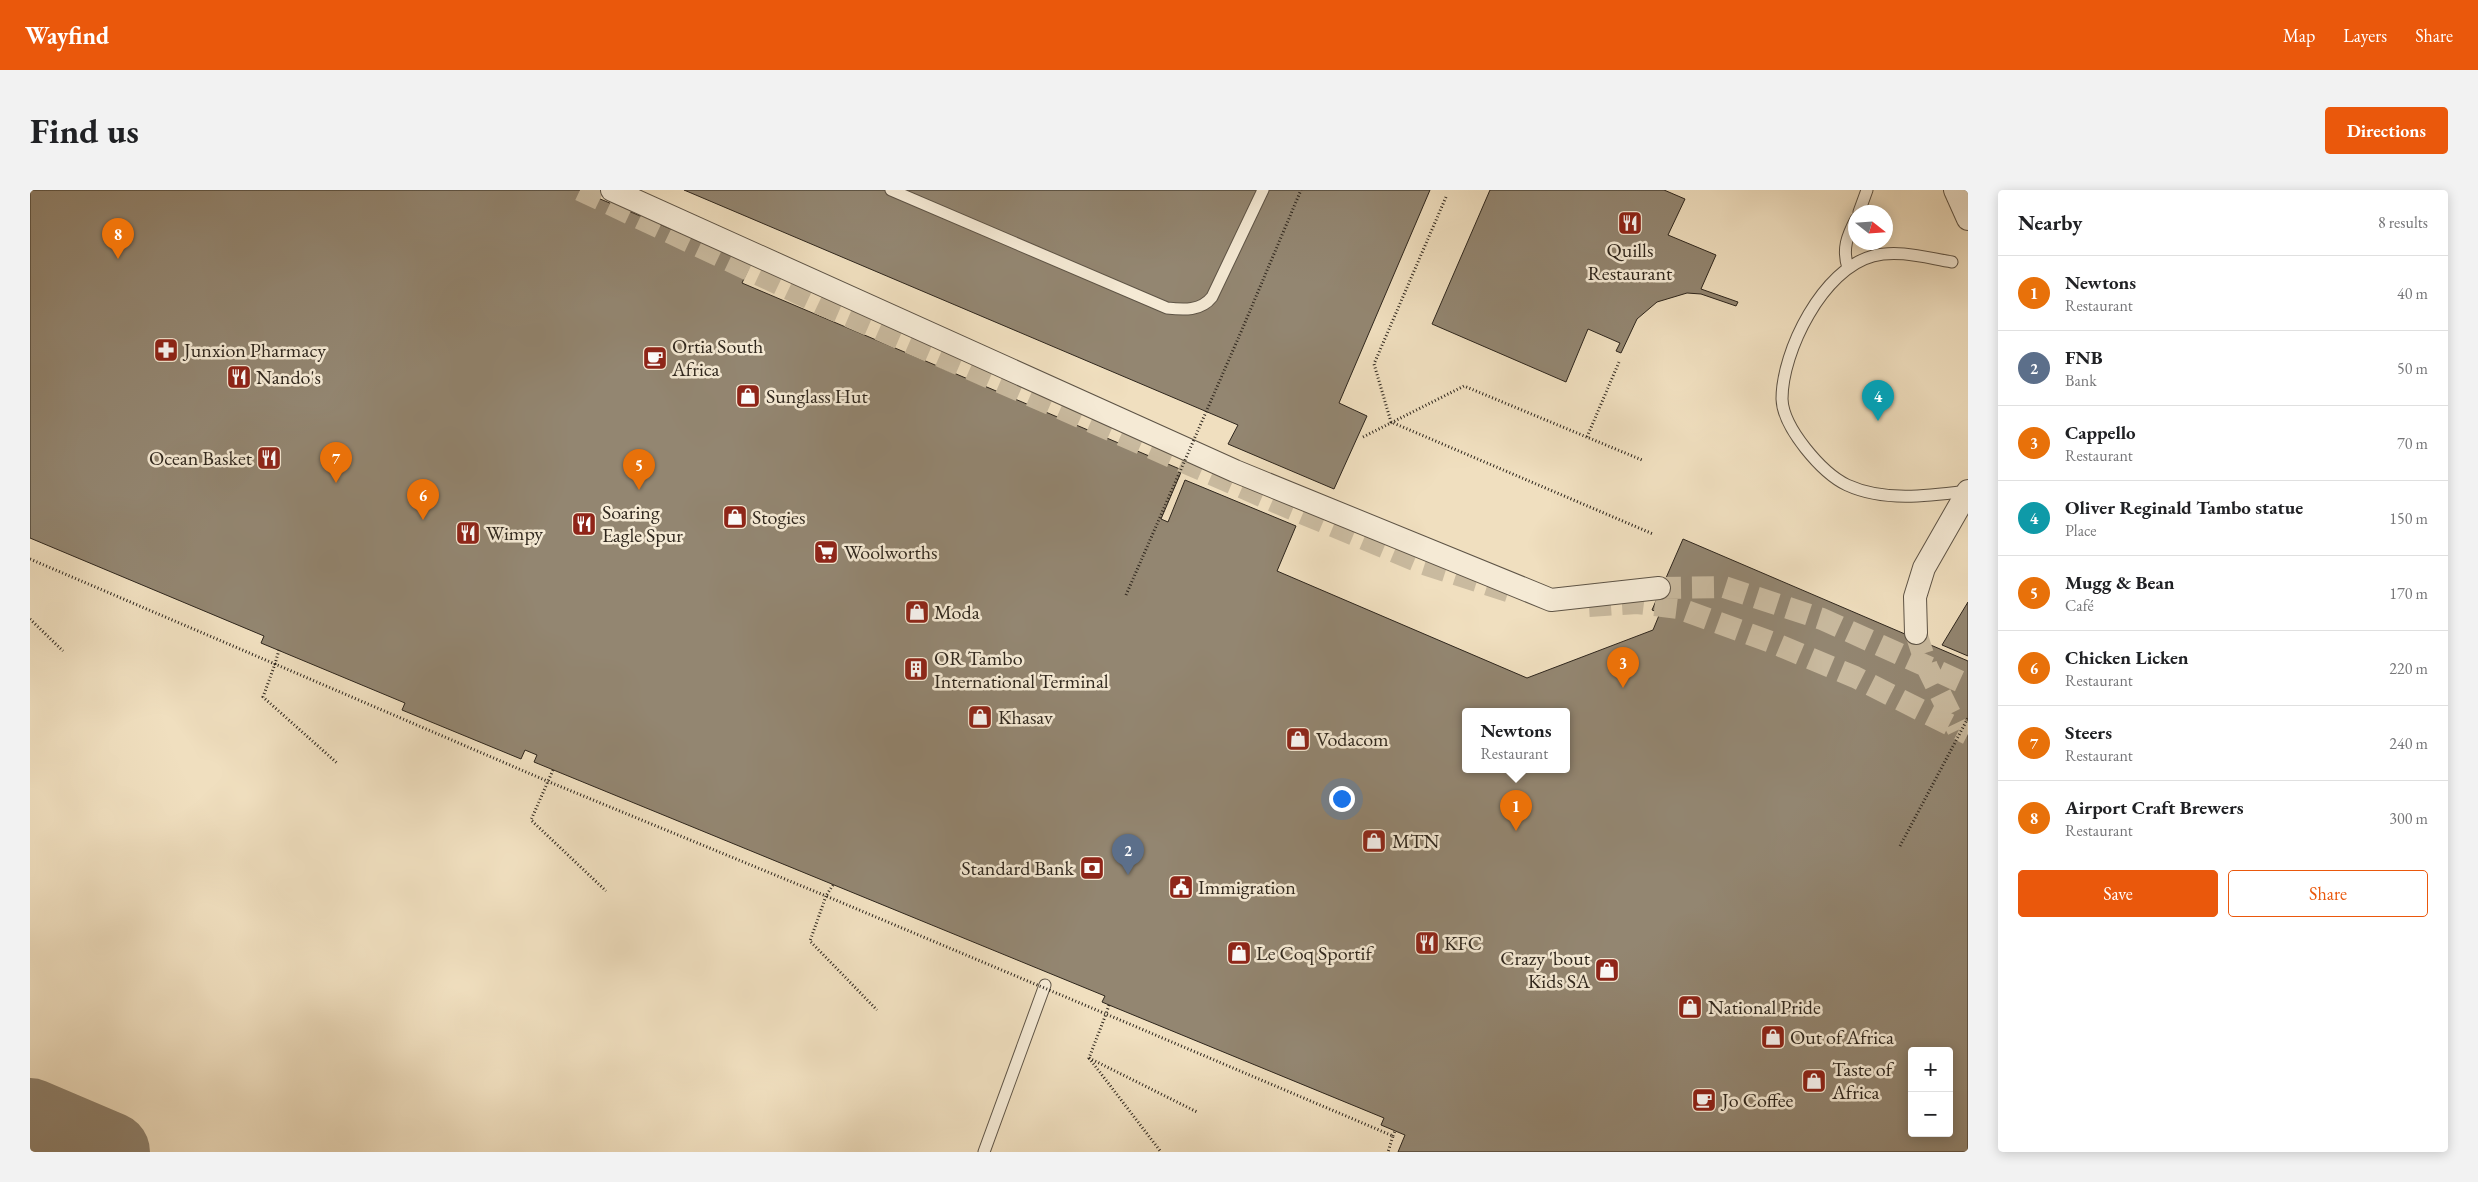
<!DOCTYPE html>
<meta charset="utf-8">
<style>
body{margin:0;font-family:"EB Garamond",serif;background:#f2f2f2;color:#202124}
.controls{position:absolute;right:15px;bottom:15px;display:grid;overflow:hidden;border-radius:5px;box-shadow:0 2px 12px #0003}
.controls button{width:45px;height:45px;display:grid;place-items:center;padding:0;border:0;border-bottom:1px solid #e0e0e0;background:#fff;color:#202124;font:25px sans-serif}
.compass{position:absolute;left:1818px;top:15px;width:45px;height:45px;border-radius:50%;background:#fff;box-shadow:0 2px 12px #0003;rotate:107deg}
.you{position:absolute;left:1311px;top:608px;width:18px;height:18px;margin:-12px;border:4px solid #fff;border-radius:50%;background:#1a73e8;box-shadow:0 0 0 8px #1a73e833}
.badge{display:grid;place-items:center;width:32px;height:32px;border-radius:50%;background:#ea580c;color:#fff;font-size:16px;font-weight:700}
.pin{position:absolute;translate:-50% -41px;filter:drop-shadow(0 1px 2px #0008)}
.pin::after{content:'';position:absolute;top:26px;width:18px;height:15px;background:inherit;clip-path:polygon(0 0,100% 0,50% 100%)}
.popup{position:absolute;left:1432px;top:518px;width:108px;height:65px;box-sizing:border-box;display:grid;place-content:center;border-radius:5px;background:#fff;filter:drop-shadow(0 1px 4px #0005);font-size:16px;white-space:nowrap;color:#757577}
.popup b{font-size:19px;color:#202124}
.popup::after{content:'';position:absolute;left:50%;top:100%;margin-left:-10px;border:10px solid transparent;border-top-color:#fff}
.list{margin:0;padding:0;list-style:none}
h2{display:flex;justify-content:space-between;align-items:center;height:65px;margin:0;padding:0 20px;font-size:21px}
h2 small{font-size:16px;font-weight:400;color:#757577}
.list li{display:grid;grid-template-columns:32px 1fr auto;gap:15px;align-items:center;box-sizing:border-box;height:75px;padding:0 20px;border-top:1px solid #e0e0e0}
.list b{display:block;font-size:19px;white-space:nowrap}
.list p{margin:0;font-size:16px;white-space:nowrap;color:#757577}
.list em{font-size:16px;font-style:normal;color:#757577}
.actions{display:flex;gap:10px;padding:15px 20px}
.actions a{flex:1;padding:11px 0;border:1px solid #ea580c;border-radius:5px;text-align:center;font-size:18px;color:#ea580c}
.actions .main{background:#ea580c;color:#fff}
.map{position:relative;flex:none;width:1938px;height:962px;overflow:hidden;border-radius:5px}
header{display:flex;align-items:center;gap:30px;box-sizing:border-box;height:70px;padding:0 25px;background:#ea580c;color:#fff}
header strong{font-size:24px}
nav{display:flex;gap:28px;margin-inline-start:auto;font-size:18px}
.intro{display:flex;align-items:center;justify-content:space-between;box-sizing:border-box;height:120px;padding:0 30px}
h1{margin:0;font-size:35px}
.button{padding:12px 22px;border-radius:5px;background:#ea580c;color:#fff;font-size:18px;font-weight:700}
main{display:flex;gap:30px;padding:0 30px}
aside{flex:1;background:#fff;border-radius:5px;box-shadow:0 2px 12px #0003}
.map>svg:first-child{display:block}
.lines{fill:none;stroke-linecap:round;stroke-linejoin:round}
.taxiway{stroke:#8f826e;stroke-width:80}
.building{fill:#938671;stroke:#2e261d;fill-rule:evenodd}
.minor-tunnel{stroke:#c9ba9f;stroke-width:22;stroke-dasharray:22 11;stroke-linecap:butt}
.service-casing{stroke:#5e5446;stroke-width:13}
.minor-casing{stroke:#5e5446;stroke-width:24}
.path{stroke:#2e261d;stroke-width:3;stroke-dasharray:1 2.5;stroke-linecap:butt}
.service{stroke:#f5ead5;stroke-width:11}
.minor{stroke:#f5ead5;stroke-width:22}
.path-bridge{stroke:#2e261d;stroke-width:3;stroke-dasharray:1 2.5;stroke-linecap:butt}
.labels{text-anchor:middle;stroke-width:5;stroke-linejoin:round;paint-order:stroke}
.poi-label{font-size:20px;fill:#2e261d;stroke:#f5ead5;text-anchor:start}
</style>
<header>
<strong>Wayfind</strong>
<nav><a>Map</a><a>Layers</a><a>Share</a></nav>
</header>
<div class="intro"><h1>Find us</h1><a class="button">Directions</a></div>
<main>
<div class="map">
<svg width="1938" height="962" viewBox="0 0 1938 962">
<rect width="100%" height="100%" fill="#f0dfbf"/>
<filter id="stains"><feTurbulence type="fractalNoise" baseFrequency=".004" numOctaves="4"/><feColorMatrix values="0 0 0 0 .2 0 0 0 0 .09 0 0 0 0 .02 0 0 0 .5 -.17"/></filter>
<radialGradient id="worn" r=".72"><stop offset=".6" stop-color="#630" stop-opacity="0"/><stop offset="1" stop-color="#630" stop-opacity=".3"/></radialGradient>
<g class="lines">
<path class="taxiway" d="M0 928 80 962"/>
</g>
<path class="building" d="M0 0H549L721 73 712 93 1152 280 1131 329 1138 332 1155 290 1266 336 1247 381 1497 488 1623 440 1630 423 1622 420 1653 349 1938 471V962H1368L1375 945 1351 935 1354 928 1079 815 1072 812 1075 806 504 572 507 565 495 560 491 569 372 520 375 513 231 453 234 446 0 348ZM1436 522H1536V580H1436ZM1882 861H1919V943H1882Z
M654 0H1400L1309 213 1337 226 1304 299 1198 254 1208 235Z
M1460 0H1634L1655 9 1638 45 1686 65 1671 99 1708 112 1706 116 1671 104 1657 103 1627 112 1607 129 1591 163 1586 161 1590 153 1558 139 1536 192 1402 134Z
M1938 412V466L1912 455Z"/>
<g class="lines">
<path class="minor-tunnel" d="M550 0 795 116 1250 314 1394 374 1484 403
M1629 398 1694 397 1792 429 1938 495
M1559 416 1607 413 1648 418 1741 452 1825 487 1938 544
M1886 443 1897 477 1928 540"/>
<defs>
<path id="service" d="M861 0 1137 118C1154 120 1171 121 1182 107L1233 0
M1829 22 1837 0
M1922 72C1897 68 1868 59 1843 66 1793 79 1752 161 1752 209 1753 238 1792 283 1817 295 1854 312 1898 306 1937 301
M1818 78C1812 59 1817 46 1826 29
M954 962 1015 795"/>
<path id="minor" d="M582 0 1205 281 1521 410 1629 398
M1925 0 1938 29
M1886 443 1885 407 1894 378 1938 301"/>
</defs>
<use href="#service" class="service-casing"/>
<use href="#minor" class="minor-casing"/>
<path class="path" d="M1416 7 1344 174 1361 232 1623 344
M1211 142 1271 0
M1333 247 1434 196 1612 270
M1557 247 1589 172
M0 369 245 474 233 507 307 573
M0 429 33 461
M249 460 245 474 517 591 796 706 780 751 847 820
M523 580 501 630 576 701
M1079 815 1076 824 1363 946 1358 962
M1059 868 1131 962
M1363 946 1365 941"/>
<use href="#service" class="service"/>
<use href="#minor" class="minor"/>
<path class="path-bridge" d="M1096 405 1211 142
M1870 656 1938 528
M803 695 796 706 1076 824 1059 868 1167 922"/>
</g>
<defs>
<symbol id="restaurant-square" viewBox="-11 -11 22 22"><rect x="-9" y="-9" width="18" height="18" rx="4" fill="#8f2418" stroke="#f5ead5"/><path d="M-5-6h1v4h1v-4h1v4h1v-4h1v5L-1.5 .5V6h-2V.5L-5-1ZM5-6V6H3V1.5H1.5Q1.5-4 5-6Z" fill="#fff"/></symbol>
<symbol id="pharmacy-square" viewBox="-11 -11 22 22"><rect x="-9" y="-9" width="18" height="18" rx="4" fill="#8f2418" stroke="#f5ead5"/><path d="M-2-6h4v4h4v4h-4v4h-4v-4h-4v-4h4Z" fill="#fff"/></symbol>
<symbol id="cafe-square" viewBox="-11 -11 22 22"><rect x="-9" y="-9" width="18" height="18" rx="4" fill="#8f2418" stroke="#f5ead5"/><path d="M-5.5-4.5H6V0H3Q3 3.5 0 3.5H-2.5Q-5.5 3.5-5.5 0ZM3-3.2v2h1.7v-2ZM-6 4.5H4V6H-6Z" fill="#fff"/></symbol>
<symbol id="shop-square" viewBox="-11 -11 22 22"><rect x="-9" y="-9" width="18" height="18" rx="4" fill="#8f2418" stroke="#f5ead5"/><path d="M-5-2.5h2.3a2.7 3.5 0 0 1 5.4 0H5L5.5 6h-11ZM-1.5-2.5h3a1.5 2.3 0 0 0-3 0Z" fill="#fff"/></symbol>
<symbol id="supermarket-square" viewBox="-11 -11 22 22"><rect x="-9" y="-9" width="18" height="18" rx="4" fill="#8f2418" stroke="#f5ead5"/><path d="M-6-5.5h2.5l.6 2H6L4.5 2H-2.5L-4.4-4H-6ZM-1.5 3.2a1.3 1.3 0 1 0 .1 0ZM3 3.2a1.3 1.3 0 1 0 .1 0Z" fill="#fff"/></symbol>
<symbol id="building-square" viewBox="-11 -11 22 22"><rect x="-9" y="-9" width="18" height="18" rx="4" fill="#8f2418" stroke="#f5ead5"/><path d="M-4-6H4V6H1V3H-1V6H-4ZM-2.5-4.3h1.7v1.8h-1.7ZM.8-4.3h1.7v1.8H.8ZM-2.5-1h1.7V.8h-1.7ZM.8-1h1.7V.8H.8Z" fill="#fff"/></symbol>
<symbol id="bank-square" viewBox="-11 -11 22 22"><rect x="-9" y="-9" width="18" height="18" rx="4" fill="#8f2418" stroke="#f5ead5"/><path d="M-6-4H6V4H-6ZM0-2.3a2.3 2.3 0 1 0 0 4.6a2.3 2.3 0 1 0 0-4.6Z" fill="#fff"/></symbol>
<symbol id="civic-square" viewBox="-11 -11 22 22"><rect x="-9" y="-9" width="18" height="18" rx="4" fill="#8f2418" stroke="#f5ead5"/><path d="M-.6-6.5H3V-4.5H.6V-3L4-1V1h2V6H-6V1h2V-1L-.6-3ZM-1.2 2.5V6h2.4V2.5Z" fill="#fff"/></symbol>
</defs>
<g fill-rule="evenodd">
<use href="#restaurant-square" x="1586" y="19" width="28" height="28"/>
<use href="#pharmacy-square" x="122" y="146" width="28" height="28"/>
<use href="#cafe-square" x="611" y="154" width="28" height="28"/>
<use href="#restaurant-square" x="195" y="173" width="28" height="28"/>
<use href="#shop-square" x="704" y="192" width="28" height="28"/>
<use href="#restaurant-square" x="225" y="254" width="28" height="28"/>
<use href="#shop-square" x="691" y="313" width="28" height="28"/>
<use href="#restaurant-square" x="540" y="320" width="28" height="28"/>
<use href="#restaurant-square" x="424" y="329" width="28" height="28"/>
<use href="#supermarket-square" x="782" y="348" width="28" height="28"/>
<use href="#shop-square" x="873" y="408" width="28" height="28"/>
<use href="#building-square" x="872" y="465" width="28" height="28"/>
<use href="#shop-square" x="936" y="513" width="28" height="28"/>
<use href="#shop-square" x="1254" y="535" width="28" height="28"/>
<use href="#shop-square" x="1330" y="637" width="28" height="28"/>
<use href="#bank-square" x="1048" y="664" width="28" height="28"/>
<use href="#civic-square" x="1137" y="683" width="28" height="28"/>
<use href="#restaurant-square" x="1383" y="739" width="28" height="28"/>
<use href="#shop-square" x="1195" y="749" width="28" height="28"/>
<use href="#shop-square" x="1563" y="766" width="28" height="28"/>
<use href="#shop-square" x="1646" y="803" width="28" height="28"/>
<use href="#shop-square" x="1729" y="833" width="28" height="28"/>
<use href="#shop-square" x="1770" y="877" width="28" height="28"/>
<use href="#cafe-square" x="1660" y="896" width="28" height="28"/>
</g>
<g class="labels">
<g class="poi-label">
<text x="1600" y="67" text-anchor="middle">Quills<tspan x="1600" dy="23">Restaurant</tspan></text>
<text x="642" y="163">Ortia South<tspan x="642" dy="23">Africa</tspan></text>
<text x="154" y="167">Junxion Pharmacy</text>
<text x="226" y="194">Nando's</text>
<text x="736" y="213">Sunglass Hut</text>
<text x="222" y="275" text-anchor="end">Ocean Basket</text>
<text x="572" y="329">Soaring<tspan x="572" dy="23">Eagle Spur</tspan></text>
<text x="722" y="334">Stogies</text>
<text x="456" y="350">Wimpy</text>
<text x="814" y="369">Woolworths</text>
<text x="904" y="429">Moda</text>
<text x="904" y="475">OR Tambo<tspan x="904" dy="23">International Terminal</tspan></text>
<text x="968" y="534">Khasav</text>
<text x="1286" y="556">Vodacom</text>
<text x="1362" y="658">MTN</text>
<text x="1044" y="685" text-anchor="end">Standard Bank</text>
<text x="1168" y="704">Immigration</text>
<text x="1414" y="760">KFC</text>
<text x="1226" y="770">Le Coq Sportif</text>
<text x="1560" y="775" text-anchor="end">Crazy 'bout<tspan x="1560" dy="23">Kids SA</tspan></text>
<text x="1678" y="824">National Pride</text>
<text x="1760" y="854">Out of Africa</text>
<text x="1802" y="886">Taste of<tspan x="1802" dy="23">Africa</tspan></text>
<text x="1692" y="917">Jo Coffee</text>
</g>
</g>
<rect width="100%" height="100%" filter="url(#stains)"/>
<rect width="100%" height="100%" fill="url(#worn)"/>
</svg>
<div class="controls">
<button>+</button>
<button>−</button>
</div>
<svg class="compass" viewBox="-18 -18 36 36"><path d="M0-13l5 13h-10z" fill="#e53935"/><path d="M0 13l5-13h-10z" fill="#757577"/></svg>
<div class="you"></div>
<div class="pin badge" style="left:1486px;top:641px;background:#e8710a">1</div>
<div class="popup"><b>Newtons</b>Restaurant</div>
<div class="pin badge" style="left:1098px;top:685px;background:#5c6f8a">2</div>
<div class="pin badge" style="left:1593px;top:498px;background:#e8710a">3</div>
<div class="pin badge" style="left:1848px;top:231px;background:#0f9aa8">4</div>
<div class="pin badge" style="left:609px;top:300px;background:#e8710a">5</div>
<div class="pin badge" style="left:393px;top:330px;background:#e8710a">6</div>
<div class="pin badge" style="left:306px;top:293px;background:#e8710a">7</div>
<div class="pin badge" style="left:88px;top:69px;background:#e8710a">8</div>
</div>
<aside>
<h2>Nearby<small>8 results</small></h2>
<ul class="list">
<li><span class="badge" style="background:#e8710a">1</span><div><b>Newtons</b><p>Restaurant</p></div><em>40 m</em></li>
<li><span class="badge" style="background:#5c6f8a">2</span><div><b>FNB</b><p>Bank</p></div><em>50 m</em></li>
<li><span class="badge" style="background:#e8710a">3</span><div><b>Cappello</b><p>Restaurant</p></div><em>70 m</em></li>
<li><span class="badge" style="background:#0f9aa8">4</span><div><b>Oliver Reginald Tambo statue</b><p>Place</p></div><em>150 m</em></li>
<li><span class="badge" style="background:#e8710a">5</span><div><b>Mugg &amp; Bean</b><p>Café</p></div><em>170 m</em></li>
<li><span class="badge" style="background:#e8710a">6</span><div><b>Chicken Licken</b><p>Restaurant</p></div><em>220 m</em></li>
<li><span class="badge" style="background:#e8710a">7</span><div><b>Steers</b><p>Restaurant</p></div><em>240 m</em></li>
<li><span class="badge" style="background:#e8710a">8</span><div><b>Airport Craft Brewers</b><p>Restaurant</p></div><em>300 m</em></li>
</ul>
<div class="actions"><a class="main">Save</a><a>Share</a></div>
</aside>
</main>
